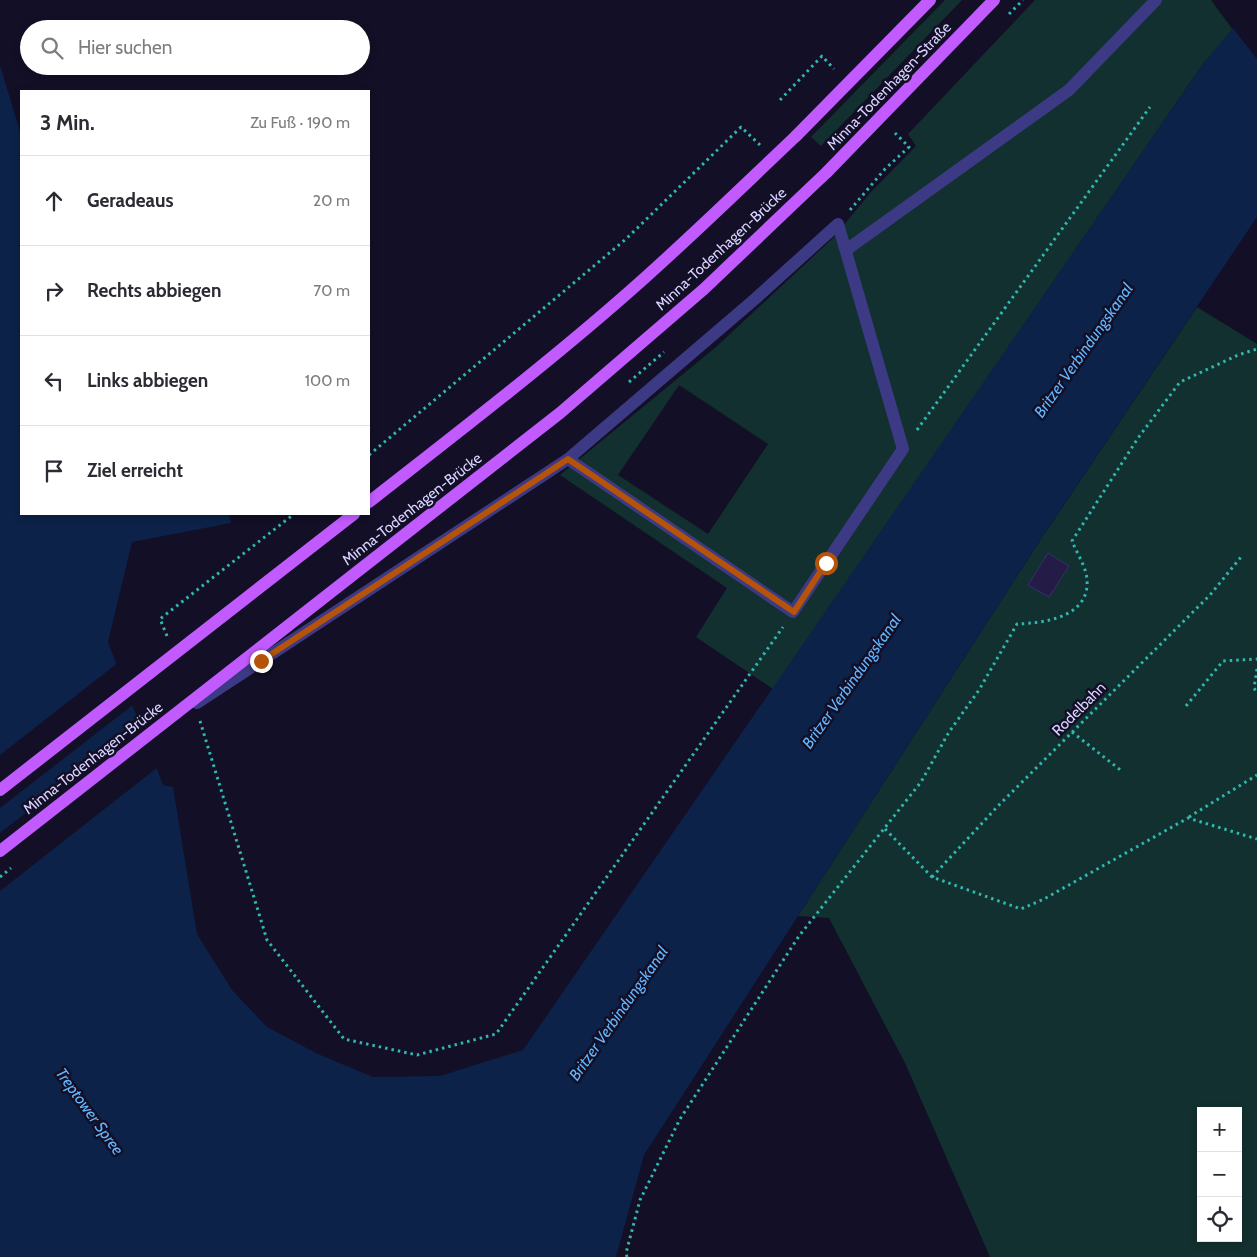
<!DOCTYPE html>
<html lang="de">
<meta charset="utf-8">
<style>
body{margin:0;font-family:Cabin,sans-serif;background:#f7f7f7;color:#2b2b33}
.controls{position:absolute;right:15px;bottom:15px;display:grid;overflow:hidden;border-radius:0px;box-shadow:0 2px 8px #0003}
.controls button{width:45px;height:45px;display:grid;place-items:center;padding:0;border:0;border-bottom:1px solid #e1e1e2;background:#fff;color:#2b2b33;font:25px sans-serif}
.stop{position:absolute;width:15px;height:15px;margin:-11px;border:4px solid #b45309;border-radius:50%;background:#fff}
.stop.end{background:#b45309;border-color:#fff;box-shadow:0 1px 5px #0008}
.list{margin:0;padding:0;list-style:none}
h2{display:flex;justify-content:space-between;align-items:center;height:65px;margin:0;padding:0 20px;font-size:21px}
h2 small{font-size:16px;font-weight:400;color:#7c7c81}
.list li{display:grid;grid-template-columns:32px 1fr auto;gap:15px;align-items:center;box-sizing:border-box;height:90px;padding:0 20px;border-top:1px solid #e1e1e2}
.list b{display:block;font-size:19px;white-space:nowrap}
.list em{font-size:16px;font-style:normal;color:#7c7c81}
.icon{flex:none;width:28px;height:28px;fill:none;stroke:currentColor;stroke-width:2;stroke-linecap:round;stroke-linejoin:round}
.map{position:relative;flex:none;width:1257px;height:1257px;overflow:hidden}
.search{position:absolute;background:#fff;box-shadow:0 2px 8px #0003;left:20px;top:20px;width:350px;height:55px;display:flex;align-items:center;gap:12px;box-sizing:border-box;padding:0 18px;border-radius:28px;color:#7c7c81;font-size:19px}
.panel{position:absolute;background:#fff;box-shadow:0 2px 8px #0003;left:20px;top:90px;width:350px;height:425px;border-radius:0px}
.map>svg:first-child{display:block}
.green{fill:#12302f;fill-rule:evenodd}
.water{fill:#0c2248}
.pier{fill:#130f26}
.building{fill:#241b47;stroke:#3b2d73}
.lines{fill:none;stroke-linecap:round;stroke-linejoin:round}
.path{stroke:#2fb8b0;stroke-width:3;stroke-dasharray:2.5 4;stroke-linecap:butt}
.minor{stroke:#3d3a85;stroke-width:12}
.major{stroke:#c25bff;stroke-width:12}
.path-bridge{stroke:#2fb8b0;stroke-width:3;stroke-dasharray:2.5 4;stroke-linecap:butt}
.major-bridge{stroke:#c25bff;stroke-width:12}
.route{stroke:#b45309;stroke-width:6}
.labels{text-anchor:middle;stroke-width:5;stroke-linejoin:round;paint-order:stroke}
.street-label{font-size:15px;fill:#d9d4ff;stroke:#130f26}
.water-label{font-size:16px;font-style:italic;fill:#62b6ff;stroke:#130f26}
</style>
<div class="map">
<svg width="1257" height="1257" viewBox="0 0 1257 1257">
<rect width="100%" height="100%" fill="#130f26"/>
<path class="green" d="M945 0H962L821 146 811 137Z
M1035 0H1211L1233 30 1203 64 773 689 696 637 727 588 560 475 716 347 833 238 871 192 916 146 908 134ZM679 385 768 444 708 534 618 475Z
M1197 307 1257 344V1257H990L905 1063 829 918 798 916 1039 542ZM1201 1111H1238V1238H1201Z"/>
<path class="water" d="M1256 0H1257V217L1039 542 644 1155 616 1257H0V65L21 135V514H229L231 523 132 542 108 642 163 785 173 787 197 934 232 990 267 1027 318 1054 373 1077 440 1076 523 1050 1203 64Z"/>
<path class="pier" d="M1253 0H1257V59L1232 27Z
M119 662 134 704 0 808V755Z
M142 723 158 767 0 891V833Z"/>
<path class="building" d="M1048 553 1069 566 1049 597 1028 585Z"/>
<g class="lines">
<path class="path" d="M1009 14 1023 0
M780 100 822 56 834 69
M850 210 885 169 909 147 895 133
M917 430 1150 107
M369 455 626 239 741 127 760 145
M167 636 160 619 294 514
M1257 669 1254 688 1257 693
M1186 706 1223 661 1257 659
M200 721 267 940 344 1039 417 1055 496 1034 783 627
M1072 732 1123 772
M1189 817 1257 775
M885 829 932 877 1021 909 1044 899 1188 818 1257 839
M932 877 998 806 1210 595 1241 557
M627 1257 626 1253 640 1200 680 1119 799 936 921 782 949 732 979 690 1017 624C1047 623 1095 616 1086 573 1083 562 1076 551 1072 541L1138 438 1180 382 1238 355 1257 349"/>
<path class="minor" d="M838 224 903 449 793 612 568 459 755 299Z
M846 250 1069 90 1156 0
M197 703 568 459"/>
<path class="major" d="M796 136 930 0
M827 172 994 0"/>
<path class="path-bridge" d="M629 382 664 352
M0 877 11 868"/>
<path class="major-bridge" d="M369 502C457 433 546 365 630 291 687 241 741 188 796 136
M0 790 354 514
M0 851 560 413 704 289 827 172"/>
</g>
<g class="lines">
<path class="route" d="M261 661 568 459 794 612 826 563"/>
</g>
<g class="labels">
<g class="street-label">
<text transform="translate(889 86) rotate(-46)" y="5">Minna-Todenhagen-Straße</text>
<text transform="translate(721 249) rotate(-43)" y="5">Minna-Todenhagen-Brücke</text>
<text transform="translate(412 509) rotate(-38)" y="5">Minna-Todenhagen-Brücke</text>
<text transform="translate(1079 709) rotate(-45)" y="5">Rodelbahn</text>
<text transform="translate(93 758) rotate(-38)" y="5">Minna-Todenhagen-Brücke</text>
</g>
<g class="water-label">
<text transform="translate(1083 350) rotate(-55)" y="6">Britzer Verbindungskanal</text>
<text transform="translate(851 681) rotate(-55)" y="6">Britzer Verbindungskanal</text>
<text transform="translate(618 1013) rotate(-55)" y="6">Britzer Verbindungskanal</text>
<text transform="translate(90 1111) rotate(54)" y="6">Treptower Spree</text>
</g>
</g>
</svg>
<div class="controls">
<button>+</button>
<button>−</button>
<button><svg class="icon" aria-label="locate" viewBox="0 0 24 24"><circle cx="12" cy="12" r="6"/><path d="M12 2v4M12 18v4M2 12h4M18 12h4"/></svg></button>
</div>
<div class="stop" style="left:826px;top:563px"></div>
<div class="stop end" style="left:261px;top:661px"></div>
<div class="search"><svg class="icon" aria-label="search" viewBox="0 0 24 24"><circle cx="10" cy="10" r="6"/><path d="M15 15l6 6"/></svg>Hier suchen</div>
<section class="panel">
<h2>3 Min.<small>Zu Fuß · 190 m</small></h2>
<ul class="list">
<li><svg class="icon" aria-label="ahead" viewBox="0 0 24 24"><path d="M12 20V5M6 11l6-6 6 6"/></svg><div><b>Geradeaus</b></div><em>20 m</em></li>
<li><svg class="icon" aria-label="right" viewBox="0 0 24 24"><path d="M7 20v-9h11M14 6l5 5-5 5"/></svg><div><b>Rechts abbiegen</b></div><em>70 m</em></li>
<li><svg class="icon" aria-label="left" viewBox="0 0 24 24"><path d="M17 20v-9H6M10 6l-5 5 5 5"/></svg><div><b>Links abbiegen</b></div><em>100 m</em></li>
<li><svg class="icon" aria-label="arrive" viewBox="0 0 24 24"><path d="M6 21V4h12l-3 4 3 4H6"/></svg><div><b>Ziel erreicht</b></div></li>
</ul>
</section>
</div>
